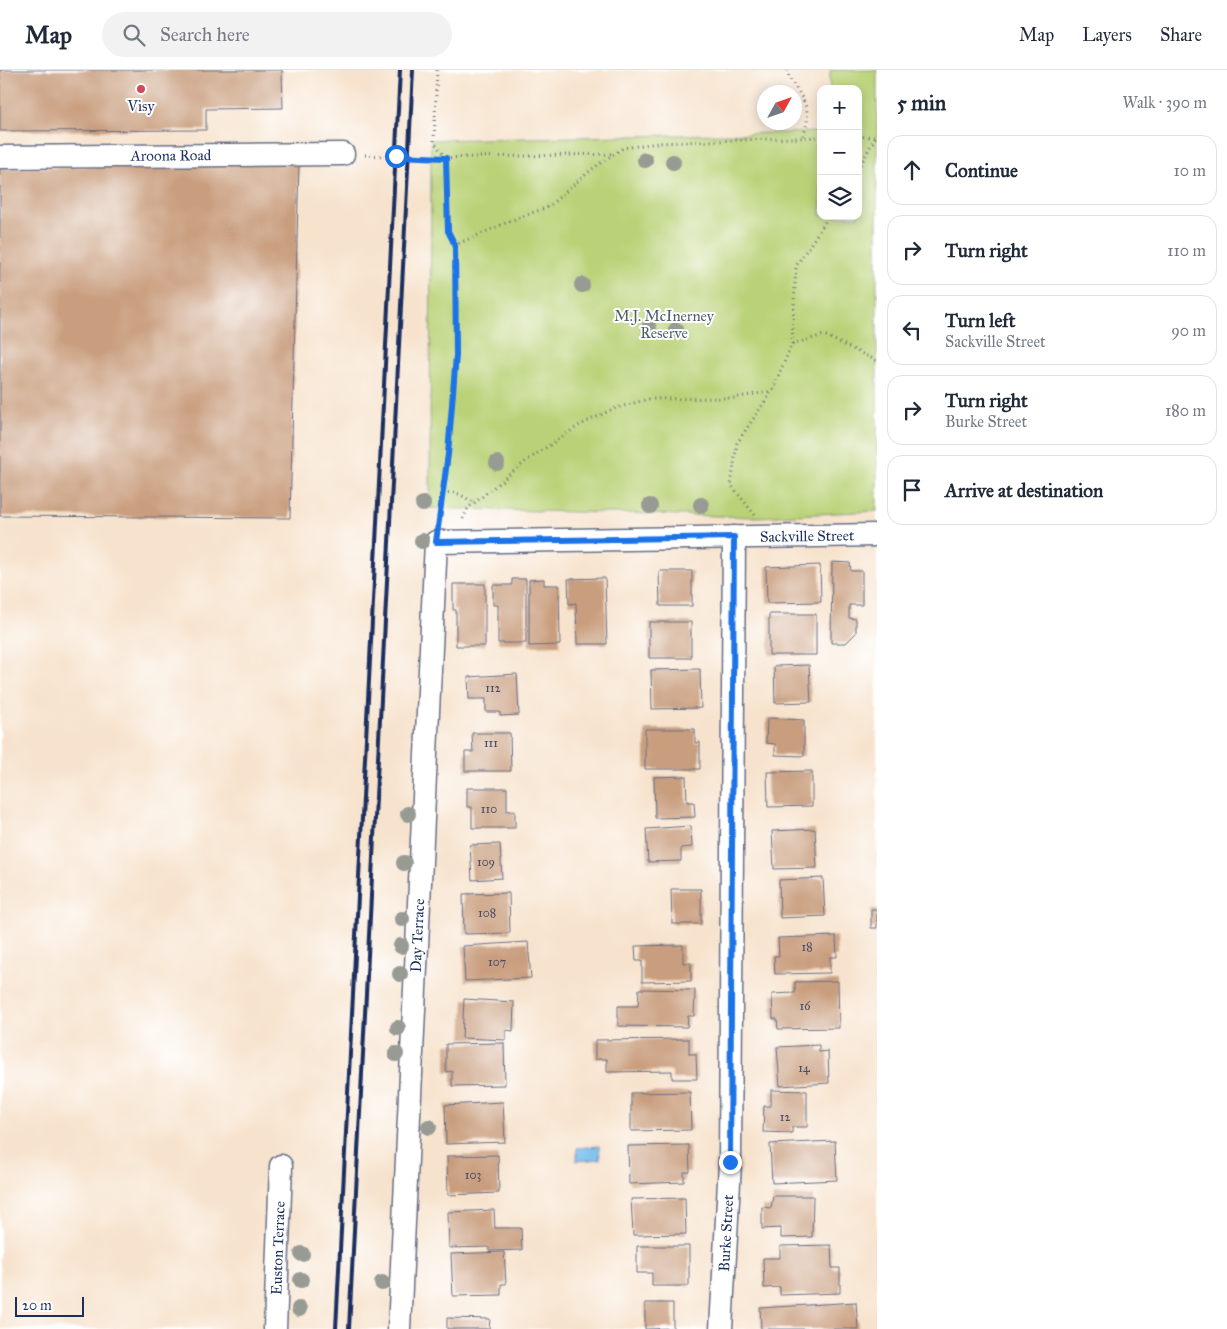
<!DOCTYPE html>
<meta charset="utf-8">
<style>
body{margin:0;font-family:"IM FELL Great Primer",serif;background:#f2f2f3;color:#1f2937}
.controls{position:absolute;right:15px;top:15px;display:grid;overflow:hidden;border-radius:10px;box-shadow:0 2px 12px #0003}
.controls button{width:45px;height:45px;display:grid;place-items:center;padding:0;border:0;border-bottom:1px solid #e0e1e3;background:#fff;color:#1f2937;font:25px sans-serif}
.compass{position:absolute;left:757px;top:15px;width:45px;height:45px;border-radius:50%;background:#fff;box-shadow:0 2px 12px #0003;rotate:50deg}
.scale{position:absolute;left:15px;bottom:12px;width:69px;box-sizing:border-box;padding-left:5px;border:2px solid #1b2f5e;border-top:0;font-size:14px;line-height:18px;white-space:nowrap;color:#1b2f5e;-webkit-text-stroke:4px #fff;paint-order:stroke}
.stop{position:absolute;width:15px;height:15px;margin:-11px;border:4px solid #1a73e8;border-radius:50%;background:#fff}
.stop.end{background:#1a73e8;border-color:#fff;box-shadow:0 1px 5px #0008}
.list{margin:0;padding:0;list-style:none}
h2{display:flex;justify-content:space-between;align-items:center;height:65px;margin:0;padding:0 20px;font-size:21px}
h2 small{font-size:16px;font-weight:400;color:#747a83}
.list li{display:grid;grid-template-columns:32px 1fr auto;gap:15px;align-items:center;box-sizing:border-box;height:70px;margin:0 10px 10px;padding:0 10px;border:1px solid #e0e1e3;border-radius:15px}
.list b{display:block;font-size:19px;white-space:nowrap}
.list p{margin:0;font-size:16px;white-space:nowrap;color:#747a83}
.list em{font-size:16px;font-style:normal;color:#747a83}
.icon{flex:none;width:28px;height:28px;fill:none;stroke:currentColor;stroke-width:2;stroke-linecap:round;stroke-linejoin:round}
.map{position:relative;flex:none;width:877px;height:1259px;overflow:hidden}
header{display:flex;align-items:center;gap:30px;box-sizing:border-box;height:70px;padding:0 25px;background:#fff;border-bottom:1px solid #e0e1e3}
header strong{font-size:24px}
nav{display:flex;gap:28px;margin-inline-start:auto;font-size:18px}
.search{width:350px;height:45px;background:#f2f2f3;display:flex;align-items:center;gap:12px;box-sizing:border-box;padding:0 18px;border-radius:28px;color:#747a83;font-size:19px}
main{display:flex}
aside{flex:1;background:#fff}
.map>svg:first-child{display:block}
.green{fill:#bad277;stroke:#6a806a}
.water{fill:#77bdee;stroke:#4976a6}
.building{fill:#c99e7e}
.lines{fill:none;stroke-linecap:round;stroke-linejoin:round}
.minor-casing{stroke:#686e85;stroke-width:25}
.path{stroke:#686e85;stroke-width:3;stroke-dasharray:1 4;stroke-linecap:butt}
.minor{stroke:#fff;stroke-width:22}
.rail{stroke:#1b2f5e;stroke-width:4}
.tree{fill:#989b94}
.route{stroke:#1a73e8;stroke-width:6}
.poi-dot{fill:#d1495b;stroke:#fff;stroke-width:2}
.labels{text-anchor:middle;stroke-width:4;stroke-linejoin:round;paint-order:stroke}
.number-label{font-size:12px;fill:#464b66}
.poi-label{font-size:15px;fill:#1b2f5e;stroke:#fff}
.street-label{font-size:15px;fill:#1b2f5e;stroke:#fff}
.park-label{font-size:15px;fill:#4b6066;stroke:#fff}
</style>
<header>
<strong>Map</strong>
<div class="search"><svg class="icon" aria-label="search" viewBox="0 0 24 24"><circle cx="10" cy="10" r="6"/><path d="M15 15l6 6"/></svg>Search here</div>
<nav><a>Map</a><a>Layers</a><a>Share</a></nav>
</header>
<main>
<div class="map">
<svg width="877" height="1259" viewBox="0 0 877 1259">
<rect width="100%" height="100%" fill="#fff"/>
<filter id="ink" filterUnits="userSpaceOnUse"><feTurbulence type="fractalNoise" baseFrequency=".02" numOctaves="2"/><feDisplacementMap in="SourceGraphic" scale="10" xChannelSelector="R" yChannelSelector="G"/><feConvolveMatrix kernelMatrix="1 2 1 2 8 2 1 2 1" color-interpolation-filters="sRGB"/></filter>
<filter id="wash" filterUnits="userSpaceOnUse"><feTurbulence type="fractalNoise" baseFrequency=".0096" numOctaves="4" result="noise"/><feDisplacementMap in="SourceGraphic" scale="20" xChannelSelector="R" yChannelSelector="G"/><feGaussianBlur stdDeviation="1.12" result="paint"/><feColorMatrix in="noise" values="0 0 0 0 0 0 0 0 0 0 0 0 0 0 0 0 0 1.4 0 .05"/><feComposite in="paint" operator="in"/></filter>
<g filter="url(#wash)">
<rect width="100%" height="100%" fill="#f7e3cd"/>
<path class="green" d="M830 0H877V441L756 447 430 438 431 70 821 62V146H858V19H830Z"/>
<path class="water" d="M599 1076 600 1089 577 1091V1078Z"/>
<g id="blocks">
<path class="building" d="M0 0H282L283 38 206 39V60L0 61Z
M299 91 290 448 0 446V99Z
M832 492 850 493 851 501H862V535H849V548L856 549V563L846 573H831Z
M820 495 821 532 767 533 766 497Z
M659 501H692V536H660Z
M605 508 607 574H577L576 533 569 534 568 509Z
M512 509H526V573H498V535H493V515H512Z
M544 509V515H559L560 575 529 576V510Z
M453 514H485V576H456V540H453Z
M769 544H816V585H769Z
M649 552H691V588H649Z
M809 595 811 632 775 633 774 596Z
M700 599 701 638 652 639 651 600Z
M517 604 519 645 500 646V642H486V629H469L468 607Z
M767 648 804 650V686L775 685V674L766 673Z
M645 659H695V673L700 672V699H645Z
M472 663H510L511 701H465V682H473Z
M812 701V736L768 737 767 702Z
M686 706 687 732H694L695 747 655 748 654 707Z
M467 718H507V741H515V758H472V737H467Z
M691 756 692 777 681 778V791L648 792 646 759Z
M815 759 817 798 774 799 772 761Z
M500 774 502 808 472 810 470 775Z
M823 808 825 846 780 848 779 810Z
M671 819H701V854H672Z
M509 823 510 863 464 864 463 824Z
M871 839H877V858H871Z
M836 866 837 887H830V903L775 904 774 886H779L778 868Z
M528 872 531 908 465 911 463 876Z
M683 875V893H691V911L642 912V891H636L635 876Z
M838 911 839 958 778 959 777 949H773L772 924 795 923V912Z
M639 919 695 920 694 946H688L687 957 618 956V936H638Z
M464 929 514 932 513 961 506 960V970L462 968Z
M689 969V984H696L697 1009H672V1001L607 1002V989H595V970Z
M504 973 505 1015 452 1016V1001L446 1002V974Z
M819 975V982L828 981 829 1013 780 1016 777 977Z
M771 1020 807 1021V1057H792V1063L763 1062 764 1036H771Z
M690 1022 691 1060 631 1061V1023Z
M503 1032 505 1072 446 1074 445 1035Z
M835 1071 837 1110 772 1113 770 1074Z
M689 1075 690 1102H684V1112L629 1114 628 1076Z
M498 1085 499 1123 448 1125 447 1086Z
M773 1126H813L812 1167 781 1168V1158L762 1159V1137L771 1138Z
M685 1128 686 1164 633 1165 631 1129Z
M494 1140 495 1158H521L522 1180 489 1181V1177L449 1178 448 1142Z
M831 1175 832 1198H840V1223L780 1225V1217L764 1218 763 1188H780V1176Z
M637 1176H689V1216H652V1203H637Z
M504 1182 506 1214H501V1225L453 1226 451 1184Z
M856 1232 858 1259H761L760 1238Z
M645 1233H673V1258L645 1259Z
M447 1248 490 1249 489 1259H447Z"/>
</g>
</g>
<g filter="url(#ink)">
<use href="#blocks" fill-opacity="0" stroke="#686e85" stroke-width="1"/>
<g class="lines">
<defs>
<g id="minor">
<path id="s1" d="M0 87 343 84"/>
<path id="s2" d="M275 1259 281 1096"/>
<path id="s3" d="M399 1259 436 472 877 465"/>
<path id="s4" d="M721 1259 730 1093 734 467"/>
</g>
</defs>
<use href="#minor" class="minor-casing"/>
<path class="path" d="M437 0 434 72 446 88 447 161 455 175
M788 0C788 8 792 12 796 18 808 36 811 47 802 68
M858 67 875 66
M365 85 432 88 613 84
M858 99 876 66
M792 274 796 196 829 146
M443 422 459 424 475 433
M755 445 731 415 737 373 772 321 792 274 824 265 877 291
M463 449 468 438 526 391 578 356 613 339 648 329 734 328 772 321
M439 450 448 384 456 285 455 175 515 149 548 137 592 99 623 78 658 73 821 67"/>
<use href="#minor" class="minor"/>
<path class="rail" d="M336 1259 400 0
M349 1259 413 0"/>
</g>
<g class="tree">
<circle cx="645" cy="90" r="8"/>
<circle cx="673" cy="92" r="8"/>
<circle cx="582" cy="215" r="8"/>
<circle cx="649" cy="258" r="8"/>
<circle cx="676" cy="260" r="8"/>
<circle cx="497" cy="393" r="8"/>
<circle cx="423" cy="434" r="8"/>
<circle cx="701" cy="435" r="8"/>
<circle cx="650" cy="436" r="8"/>
<circle cx="422" cy="471" r="8"/>
<circle cx="408" cy="744" r="8"/>
<circle cx="404" cy="793" r="8"/>
<circle cx="402" cy="849" r="8"/>
<circle cx="401" cy="876" r="8"/>
<circle cx="400" cy="904" r="8"/>
<circle cx="398" cy="958" r="8"/>
<circle cx="396" cy="984" r="8"/>
<circle cx="429" cy="1057" r="8"/>
<circle cx="302" cy="1184" r="8"/>
<circle cx="301" cy="1210" r="8"/>
<circle cx="382" cy="1213" r="8"/>
<circle cx="299" cy="1239" r="8"/>
</g>
</g>
<g class="lines" filter="url(#ink)">
<path class="route" d="M396 86 446 88 448 161 455 175 456 285 448 384 436 472 734 467 730 1092"/>
</g>
<circle class="poi-dot" cx="141" cy="19" r="5"/>
<g class="labels">
<g class="number-label">
<text x="493" y="622">112</text>
<text x="491" y="677">111</text>
<text x="489" y="743">110</text>
<text x="486" y="796">109</text>
<text x="487" y="847">108</text>
<text x="807" y="881">18</text>
<text x="497" y="896">107</text>
<text x="805" y="940">16</text>
<text x="804" y="1002">14</text>
<text x="785" y="1051">12</text>
<text x="473" y="1109">103</text>
</g>
<g class="poi-label">
<text x="141" y="41">Visy</text>
</g>
<g class="street-label">
<text dy="5" stroke="none"><textPath href="#s1" startOffset="171">Aroona Road</textPath></text>
<text dy="5" stroke="none"><textPath href="#s3" startOffset="1159">Sackville Street</textPath></text>
<text dy="5" stroke="none"><textPath href="#s3" startOffset="394">Day Terrace</textPath></text>
<text dy="5" stroke="none"><textPath href="#s4" startOffset="96">Burke Street</textPath></text>
<text dy="5" stroke="none"><textPath href="#s2" startOffset="81">Euston Terrace</textPath></text>
</g>
<g class="park-label">
<text x="664" y="251">M.J. McInerney<tspan x="664" dy="17">Reserve</tspan></text>
</g>
</g>
</svg>
<div class="controls">
<button>+</button>
<button>−</button>
<button><svg class="icon" aria-label="layers" viewBox="0 0 24 24"><path d="M12 4l9 5-9 5-9-5zM3 14l9 5 9-5"/></svg></button>
</div>
<svg class="compass" viewBox="-18 -18 36 36"><path d="M0-13l5 13h-10z" fill="#e53935"/><path d="M0 13l5-13h-10z" fill="#747a83"/></svg>
<div class="scale">20 m</div>
<div class="stop" style="left:396px;top:86px"></div>
<div class="stop end" style="left:730px;top:1092px"></div>
</div>
<aside>
<h2>5 min<small>Walk · 390 m</small></h2>
<ul class="list">
<li><svg class="icon" aria-label="ahead" viewBox="0 0 24 24"><path d="M12 20V5M6 11l6-6 6 6"/></svg><div><b>Continue</b></div><em>10 m</em></li>
<li><svg class="icon" aria-label="right" viewBox="0 0 24 24"><path d="M7 20v-9h11M14 6l5 5-5 5"/></svg><div><b>Turn right</b></div><em>110 m</em></li>
<li><svg class="icon" aria-label="left" viewBox="0 0 24 24"><path d="M17 20v-9H6M10 6l-5 5 5 5"/></svg><div><b>Turn left</b><p>Sackville Street</p></div><em>90 m</em></li>
<li><svg class="icon" aria-label="right" viewBox="0 0 24 24"><path d="M7 20v-9h11M14 6l5 5-5 5"/></svg><div><b>Turn right</b><p>Burke Street</p></div><em>180 m</em></li>
<li><svg class="icon" aria-label="arrive" viewBox="0 0 24 24"><path d="M6 21V4h12l-3 4 3 4H6"/></svg><div><b>Arrive at destination</b></div></li>
</ul>
</aside>
</main>
